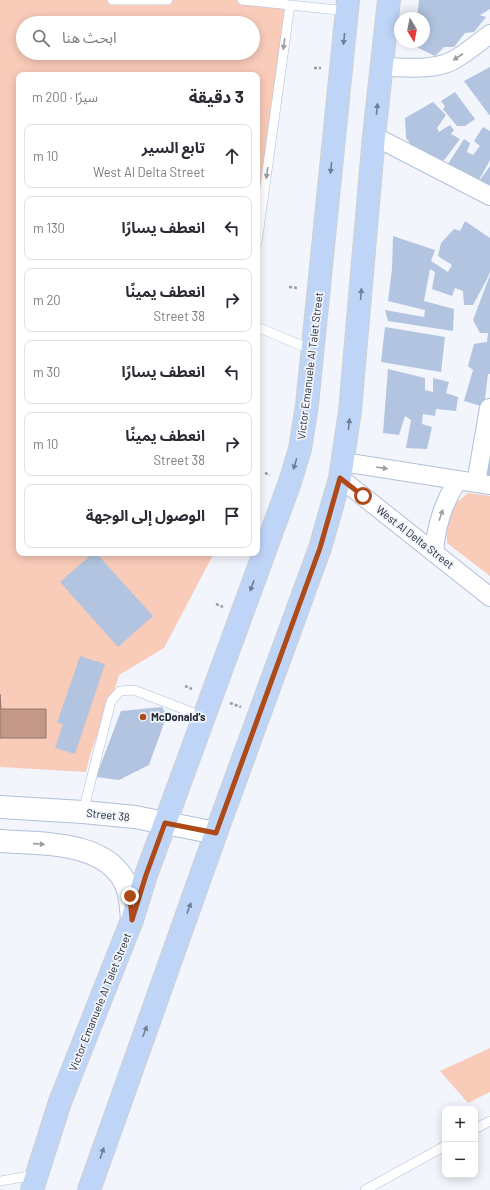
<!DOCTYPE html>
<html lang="ar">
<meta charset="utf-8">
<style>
body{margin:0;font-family:Barlow,"Noto Sans Arabic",sans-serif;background:#f7f7f7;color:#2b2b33;direction:rtl}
.controls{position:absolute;right:12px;bottom:12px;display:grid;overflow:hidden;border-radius:8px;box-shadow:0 2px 10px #0003}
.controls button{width:36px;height:36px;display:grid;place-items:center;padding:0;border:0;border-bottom:1px solid #e1e1e2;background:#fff;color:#2b2b33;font:20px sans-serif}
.compass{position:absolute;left:394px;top:12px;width:36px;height:36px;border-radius:50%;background:#fff;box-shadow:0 2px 10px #0003;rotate:170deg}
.stop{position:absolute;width:12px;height:12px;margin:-9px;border:3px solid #ae4918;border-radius:50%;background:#fff}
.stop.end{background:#ae4918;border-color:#fff;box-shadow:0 1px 4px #0008}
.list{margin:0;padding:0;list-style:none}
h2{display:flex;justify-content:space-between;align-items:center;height:52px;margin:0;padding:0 16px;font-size:17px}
h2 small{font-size:13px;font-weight:400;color:#7c7c81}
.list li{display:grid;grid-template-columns:26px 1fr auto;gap:12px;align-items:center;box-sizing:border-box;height:64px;margin:0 8px 8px;padding:0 8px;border:1px solid #e1e1e2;border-radius:8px}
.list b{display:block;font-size:15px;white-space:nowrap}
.list p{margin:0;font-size:13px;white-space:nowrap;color:#7c7c81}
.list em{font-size:13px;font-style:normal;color:#7c7c81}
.icon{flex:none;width:22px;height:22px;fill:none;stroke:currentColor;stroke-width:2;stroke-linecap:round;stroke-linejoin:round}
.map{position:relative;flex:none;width:490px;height:1190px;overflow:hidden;direction:ltr}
.search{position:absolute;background:#fff;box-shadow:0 2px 10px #0003;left:16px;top:16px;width:244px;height:44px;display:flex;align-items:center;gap:10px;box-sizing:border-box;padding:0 14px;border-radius:22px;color:#7c7c81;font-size:15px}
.panel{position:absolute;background:#fff;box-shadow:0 2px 10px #0003;left:16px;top:72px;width:244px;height:484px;border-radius:8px;direction:rtl}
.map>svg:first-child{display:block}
.green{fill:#f9cbb9;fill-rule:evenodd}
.water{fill:#c49886;stroke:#93766d}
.building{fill:#b2c4df}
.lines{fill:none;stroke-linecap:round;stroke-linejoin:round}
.service-casing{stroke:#afc0db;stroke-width:10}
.minor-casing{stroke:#afc0db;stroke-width:20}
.tertiary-casing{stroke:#afc0db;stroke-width:24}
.primary-casing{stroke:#ced0d2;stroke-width:24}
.path{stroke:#9a9fa7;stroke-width:2.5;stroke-dasharray:3 2;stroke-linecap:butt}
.service{stroke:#fff;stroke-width:9}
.minor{stroke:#fff;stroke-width:18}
.tertiary{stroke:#fff;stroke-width:22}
.primary{stroke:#bfd5f8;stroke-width:22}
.oneway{fill:#707e96}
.oneway2{fill:#9c9ea3}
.route{stroke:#ae4918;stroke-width:5}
.poi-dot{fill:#ae4918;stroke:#f2f5fb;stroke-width:1.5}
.labels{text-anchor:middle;stroke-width:3.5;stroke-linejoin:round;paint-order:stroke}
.street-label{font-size:11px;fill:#222833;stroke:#f2f5fb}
.poi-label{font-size:11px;font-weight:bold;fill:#222833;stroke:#f2f5fb;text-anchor:start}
</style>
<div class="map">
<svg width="490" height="1190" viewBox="0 0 490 1190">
<rect width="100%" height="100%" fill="#f2f5fb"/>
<path class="green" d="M0 0H286L257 276V75H19V553H214L164 648 119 675C110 708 93 738 86 772L0 767ZM23 23H253V53H23Z
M468 493 490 496V576L447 543 446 526 451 507Z
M490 1048V1092L468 1103 440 1071Z"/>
<path class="water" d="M0 694 1 709H46V738H0Z"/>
<path class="building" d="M419 0H490V9L480 15 486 17 474 32 465 33 454 47H444L435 56 414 46 415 42H424V18H417Z
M490 67V116L464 81Z
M455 92 475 119 465 126H457L443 109 445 106 441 101Z
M433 102 446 115 437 128 439 132 450 125 454 130 451 134 460 139 445 159 438 163 416 151 406 138 405 118Z
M483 127 490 131V160L479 180H471L448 164 464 139 470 143 467 152 473 155 480 146 474 141Z
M490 166V188L480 180Z
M465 221 490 238V272L487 279 473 305H464L463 291 455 288 452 296 432 289 435 272 430 269 424 301 454 309 453 331 388 321 385 310 424 317 425 310 388 301 392 269 393 236 435 250 431 261 448 272 452 265 438 256 441 243 454 229 460 231Z
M490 275V374H488L484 407 464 401 473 370 468 366 474 344 487 342 488 333H480L473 320Z
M385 327 445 337 441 372 381 362Z
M388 369 425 378V390L433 392V378L449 382 446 393 458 397 456 411 436 409 435 416 423 414 422 424 432 427 427 449 406 448 411 420 405 416 399 435 383 433Z
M489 460H490V478L486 477Z
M93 553H96L153 616 118 647 60 582Z
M80 656 105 664 75 754 55 748 63 724 57 723Z
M162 707 167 715 149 765 119 780 96 777 121 711Z"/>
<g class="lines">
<defs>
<path id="service" d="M112 0H168
M242 0 347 11
M257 243 290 5
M257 327 312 350
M83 812 111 701 120 691 134 690 204 717
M475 1129 490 1121
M0 1181 35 1175
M365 1190 445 1146"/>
<path id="minor" d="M382 67C404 67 431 71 452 61 465 54 478 43 490 34
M374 136 490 196
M343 462 490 485
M340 478 490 597
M476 483 489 408
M434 553C436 525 443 503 458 480"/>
<path id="tertiary" d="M0 807 83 812 135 817 216 833
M0 841C41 844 109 840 127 887 131 898 131 909 132 920"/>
<path id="primary" d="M32 1190 60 1102 132 920 146 875 290 482 300 449 307 405 348 0
M89 1190 216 833 320 548 340 478 350 411 374 136 389 0"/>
</defs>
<use href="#service" class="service-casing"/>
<use href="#minor" class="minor-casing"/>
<use href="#tertiary" class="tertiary-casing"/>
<use href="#primary" class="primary-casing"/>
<path class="path" d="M314 68H321
M289 287 298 288
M265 473 270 475
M216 604 223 607
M185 686 192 689
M230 703 241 707"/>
<use href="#service" class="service"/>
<use href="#minor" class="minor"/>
<use href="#tertiary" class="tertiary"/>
<use href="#primary" class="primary"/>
</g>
<defs><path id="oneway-solid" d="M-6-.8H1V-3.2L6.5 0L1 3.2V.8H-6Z"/></defs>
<g class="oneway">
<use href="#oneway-solid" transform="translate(344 39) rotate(96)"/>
<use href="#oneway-solid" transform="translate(377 109) rotate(-84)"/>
<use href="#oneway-solid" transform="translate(331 168) rotate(96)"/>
<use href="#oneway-solid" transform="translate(361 294) rotate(-85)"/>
<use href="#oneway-solid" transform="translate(349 424) rotate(-84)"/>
<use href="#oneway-solid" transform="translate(295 464) rotate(107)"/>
<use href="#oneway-solid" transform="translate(252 586) rotate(110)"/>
<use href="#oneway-solid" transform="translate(189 908) rotate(-70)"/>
<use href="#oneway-solid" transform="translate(145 1031) rotate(-70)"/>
<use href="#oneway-solid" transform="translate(102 1153) rotate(-71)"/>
</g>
<g class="oneway2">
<use href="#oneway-solid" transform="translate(284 44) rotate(98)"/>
<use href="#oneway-solid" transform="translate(458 57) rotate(147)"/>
<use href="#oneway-solid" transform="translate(267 173) rotate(98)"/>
<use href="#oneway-solid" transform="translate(382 468) rotate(9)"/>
<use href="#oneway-solid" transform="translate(441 515) rotate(-71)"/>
<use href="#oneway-solid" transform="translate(39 844) rotate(4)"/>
</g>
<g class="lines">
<path class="route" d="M130 896 132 920 146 875 165 823 216 833 320 548 340 478 363 496"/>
</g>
<circle class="poi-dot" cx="143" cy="717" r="4"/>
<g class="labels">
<g class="street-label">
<text transform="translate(310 366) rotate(-83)" y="4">Victor Emanuele Al Talet Street</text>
<text transform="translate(415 537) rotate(38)" y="4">West Al Delta Street</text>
<text transform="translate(108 815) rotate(6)" y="4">Street 38</text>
<text transform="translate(100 1002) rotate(-68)" y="4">Victor Emanuele Al Talet Street</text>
</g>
<g class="poi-label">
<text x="151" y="721">McDonald's</text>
</g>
</g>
</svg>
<div class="controls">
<button>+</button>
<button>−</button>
</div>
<svg class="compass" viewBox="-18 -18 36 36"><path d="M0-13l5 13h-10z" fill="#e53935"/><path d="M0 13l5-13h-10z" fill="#7c7c81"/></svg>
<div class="stop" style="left:363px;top:496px"></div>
<div class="stop end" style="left:130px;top:896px"></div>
<div class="search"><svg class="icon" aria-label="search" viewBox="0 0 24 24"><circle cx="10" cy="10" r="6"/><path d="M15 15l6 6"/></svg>ابحث هنا</div>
<section class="panel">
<h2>3 دقيقة<small>سيرًا · 200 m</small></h2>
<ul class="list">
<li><svg class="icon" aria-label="ahead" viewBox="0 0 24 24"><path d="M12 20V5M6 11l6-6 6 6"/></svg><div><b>تابع السير</b><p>West Al Delta Street</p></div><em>10 m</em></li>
<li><svg class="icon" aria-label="left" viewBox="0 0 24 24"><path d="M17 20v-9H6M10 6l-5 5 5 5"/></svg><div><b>انعطف يسارًا</b></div><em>130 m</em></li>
<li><svg class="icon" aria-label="right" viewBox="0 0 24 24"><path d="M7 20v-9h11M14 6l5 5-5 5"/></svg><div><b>انعطف يمينًا</b><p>Street 38</p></div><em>20 m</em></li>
<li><svg class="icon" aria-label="left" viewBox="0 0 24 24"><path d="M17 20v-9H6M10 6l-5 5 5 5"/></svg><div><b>انعطف يسارًا</b></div><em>30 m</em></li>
<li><svg class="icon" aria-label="right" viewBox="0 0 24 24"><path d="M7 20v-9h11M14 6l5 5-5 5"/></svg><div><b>انعطف يمينًا</b><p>Street 38</p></div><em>10 m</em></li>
<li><svg class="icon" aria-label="arrive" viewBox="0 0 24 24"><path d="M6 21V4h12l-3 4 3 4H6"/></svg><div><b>الوصول إلى الوجهة</b></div></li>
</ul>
</section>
</div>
